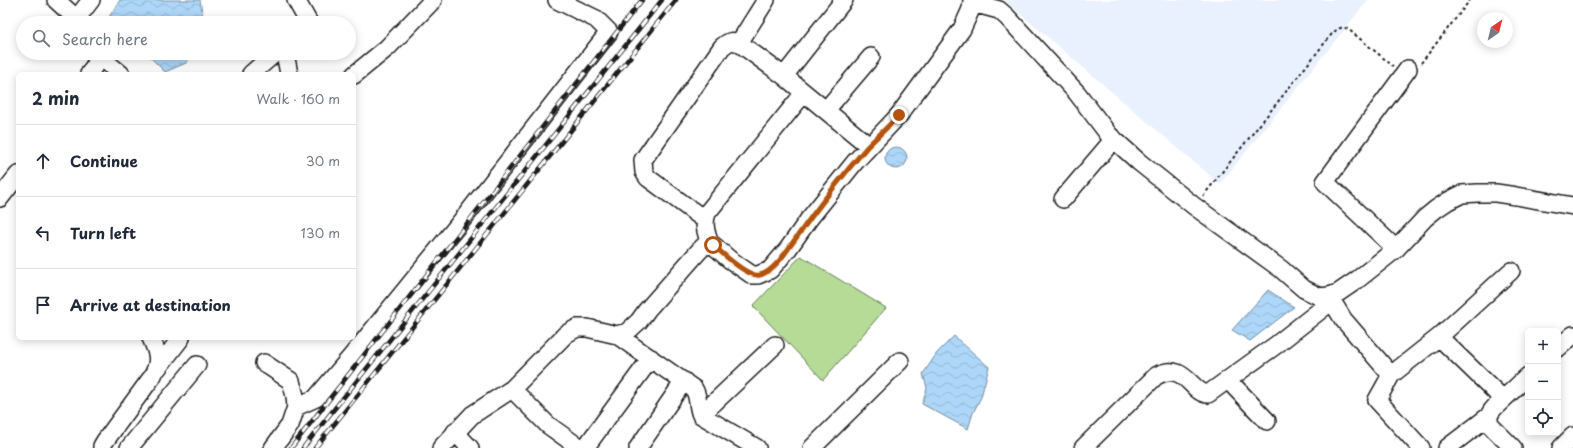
<!DOCTYPE html>
<meta charset="utf-8">
<style>
body{margin:0;font-family:"Playpen Sans",sans-serif;background:#f6f6f7;color:#1f2937}
.controls{position:absolute;right:12px;bottom:12px;display:grid;overflow:hidden;border-radius:6px;box-shadow:0 2px 10px #0003}
.controls button{width:36px;height:36px;display:grid;place-items:center;padding:0;border:0;border-bottom:1px solid #e0e1e3;background:#fff;color:#1f2937;font:20px sans-serif}
.compass{position:absolute;left:1477px;top:12px;width:36px;height:36px;border-radius:50%;background:#fff;box-shadow:0 2px 10px #0003;rotate:35deg}
.stop{position:absolute;width:12px;height:12px;margin:-9px;border:3px solid #b45309;border-radius:50%;background:#fff}
.stop.end{background:#b45309;border-color:#fff;box-shadow:0 1px 4px #0008}
.list{margin:0;padding:0;list-style:none}
h2{display:flex;justify-content:space-between;align-items:center;height:52px;margin:0;padding:0 16px;font-size:17px}
h2 small{font-size:13px;font-weight:400;color:#747a83}
.list li{display:grid;grid-template-columns:26px 1fr auto;gap:12px;align-items:center;box-sizing:border-box;height:72px;padding:0 16px;border-top:1px solid #e0e1e3}
.list b{display:block;font-size:15px;white-space:nowrap}
.list em{font-size:13px;font-style:normal;color:#747a83}
.icon{flex:none;width:22px;height:22px;fill:none;stroke:currentColor;stroke-width:2;stroke-linecap:round;stroke-linejoin:round}
.map{position:relative;flex:none;width:1573px;height:448px;overflow:hidden}
.search{position:absolute;background:#fff;box-shadow:0 2px 10px #0003;left:16px;top:16px;width:340px;height:44px;display:flex;align-items:center;gap:10px;box-sizing:border-box;padding:0 14px;border-radius:22px;color:#747a83;font-size:15px}
.panel{position:absolute;background:#fff;box-shadow:0 2px 10px #0003;left:16px;top:72px;width:340px;height:268px;border-radius:6px}
.map>svg:first-child{display:block}
.built{fill:#e9f0fe}
.park{fill:#b5db97;stroke:#687c5a}
.water{fill:url(#water-waves);stroke:#738ca0}
.lines{fill:none;stroke-linecap:round;stroke-linejoin:round}
.minor-casing{stroke:#1c1c1c;stroke-width:20}
.path{stroke:#1c1c1c;stroke-width:2;stroke-dasharray:3 3;stroke-linecap:butt}
.minor{stroke:#fff;stroke-width:17}
.rail-casing{stroke:#1c1c1c;stroke-width:4.5}
.rail{stroke:#fff;stroke-width:3;stroke-dasharray:9;stroke-linecap:butt}
.route{stroke:#b45309;stroke-width:5}
</style>
<div class="map">
<svg width="1573" height="448" viewBox="0 0 1573 448">
<defs>
<pattern id="water-waves" width="16" height="10" patternUnits="userSpaceOnUse"><rect width="16" height="10" fill="#add6f8"/><path d="M0 5q4-4 8 0t8 0" fill="none" stroke="#94b7d4"/></pattern>
</defs>
<rect width="100%" height="100%" fill="#fff"/>
<filter id="ink" filterUnits="userSpaceOnUse"><feTurbulence type="fractalNoise" baseFrequency=".025" numOctaves="2"/><feDisplacementMap in="SourceGraphic" scale="8" xChannelSelector="R" yChannelSelector="G"/><feConvolveMatrix kernelMatrix="1 2 1 2 8 2 1 2 1" color-interpolation-filters="sRGB"/></filter>
<g filter="url(#ink)">
<path class="built" d="M1004 0H1368L1220 184Z"/>
<path class="park" d="M801 256 886 308 823 380 753 306Z"/>
<path class="water" d="M120 0H200L204 23H115L109 17Z
M146 53H193L186 63 165 72Z
M885 158a11 11 0 1 1 22 0a11 11 0 1 1-22 0Z
M1268 290 1294 307 1250 341 1232 330Z
M954 336 989 367 981 397 973 413 968 429 922 404 927 388 923 374 937 353Z"/>
<g class="lines">
<defs>
<path id="minor" d="M56 0 78 20
M296 0 309 23
M973 3 999 10 1007 17 1077 93 1109 135 1139 162 1194 206 1281 269 1304 289 1320 297 1329 296 1338 293 1357 280 1396 249 1425 218 1436 209 1448 201 1462 194 1477 193H1496L1516 196 1573 206
M80 23 78 20 81 13 91 0
M739 43 766 0
M285 53 289 74
M100 57 121 74
M89 74 100 57 97 53
M251 74 275 53
M354 75 387 48 433 0
M784 76 844 0
M826 110 871 57
M0 198 18 175
M1063 199 1114 139
M705 220 648 178 644 172 643 160 722 47C728 42 731 40 739 43L784 76 869 146
M710 244C706 233 703 224 707 213L804 93
M1396 249 1325 182 1408 69
M1329 296 1343 319 1391 375
M617 335 694 389C699 397 697 406 701 415L757 448
M1439 337 1503 399
M1558 348 1573 335
M264 363 291 381 295 396 296 407 290 425 273 448
M157 369 181 338
M1228 380 1267 421
M512 389 548 425 580 448
M296 407 316 398 350 358 467 214 609 32 596 19 557 0
M701 415 775 345
M455 432 470 448
M103 448 102 446 105 441 152 377C161 361 158 353 151 338
M129 448 197 365
M441 448 472 415 512 389 566 334 577 328H587L617 335 627 332 639 321 647 310 699 251 704 246 713 245 729 259 752 275H758L770 270 788 249 809 219 855 162 899 115 962 29 971 9 972 0
M585 448 651 358
M638 448 684 381
M812 448 900 361
M1083 448 1156 376C1185 360 1191 394 1208 394L1276 345 1332 301
M1421 448 1377 400 1391 375 1439 337 1511 271
M1447 448 1489 416
M1513 448 1491 426C1487 419 1489 413 1495 407L1528 376
M1561 448 1573 436"/>
</defs>
<use href="#minor" class="minor-casing"/>
<path class="path" d="M1421 63 1470 0
M1203 196 1331 35C1337 29 1340 26 1348 29L1393 66"/>
<use href="#minor" class="minor"/>
<defs>
<path id="rail" d="M291 448 642 0
M303 448 662 0
M315 448 676 0"/>
</defs>
<use href="#rail" class="rail-casing"/>
<use href="#rail" class="rail"/>
</g>
</g>
<g class="lines" filter="url(#ink)">
<path class="route" d="M713 245C722 253 748 278 760 275 774 272 788 249 796 238 818 207 842 176 867 147 878 136 889 126 899 115"/>
</g>
</svg>
<div class="controls">
<button>+</button>
<button>−</button>
<button><svg class="icon" aria-label="locate" viewBox="0 0 24 24"><circle cx="12" cy="12" r="6"/><path d="M12 2v4M12 18v4M2 12h4M18 12h4"/></svg></button>
</div>
<svg class="compass" viewBox="-18 -18 36 36"><path d="M0-13l5 13h-10z" fill="#e53935"/><path d="M0 13l5-13h-10z" fill="#747a83"/></svg>
<div class="stop" style="left:713px;top:245px"></div>
<div class="stop end" style="left:899px;top:115px"></div>
<div class="search"><svg class="icon" aria-label="search" viewBox="0 0 24 24"><circle cx="10" cy="10" r="6"/><path d="M15 15l6 6"/></svg>Search here</div>
<section class="panel">
<h2>2 min<small>Walk · 160 m</small></h2>
<ul class="list">
<li><svg class="icon" aria-label="ahead" viewBox="0 0 24 24"><path d="M12 20V5M6 11l6-6 6 6"/></svg><div><b>Continue</b></div><em>30 m</em></li>
<li><svg class="icon" aria-label="left" viewBox="0 0 24 24"><path d="M17 20v-9H6M10 6l-5 5 5 5"/></svg><div><b>Turn left</b></div><em>130 m</em></li>
<li><svg class="icon" aria-label="arrive" viewBox="0 0 24 24"><path d="M6 21V4h12l-3 4 3 4H6"/></svg><div><b>Arrive at destination</b></div></li>
</ul>
</section>
</div>
